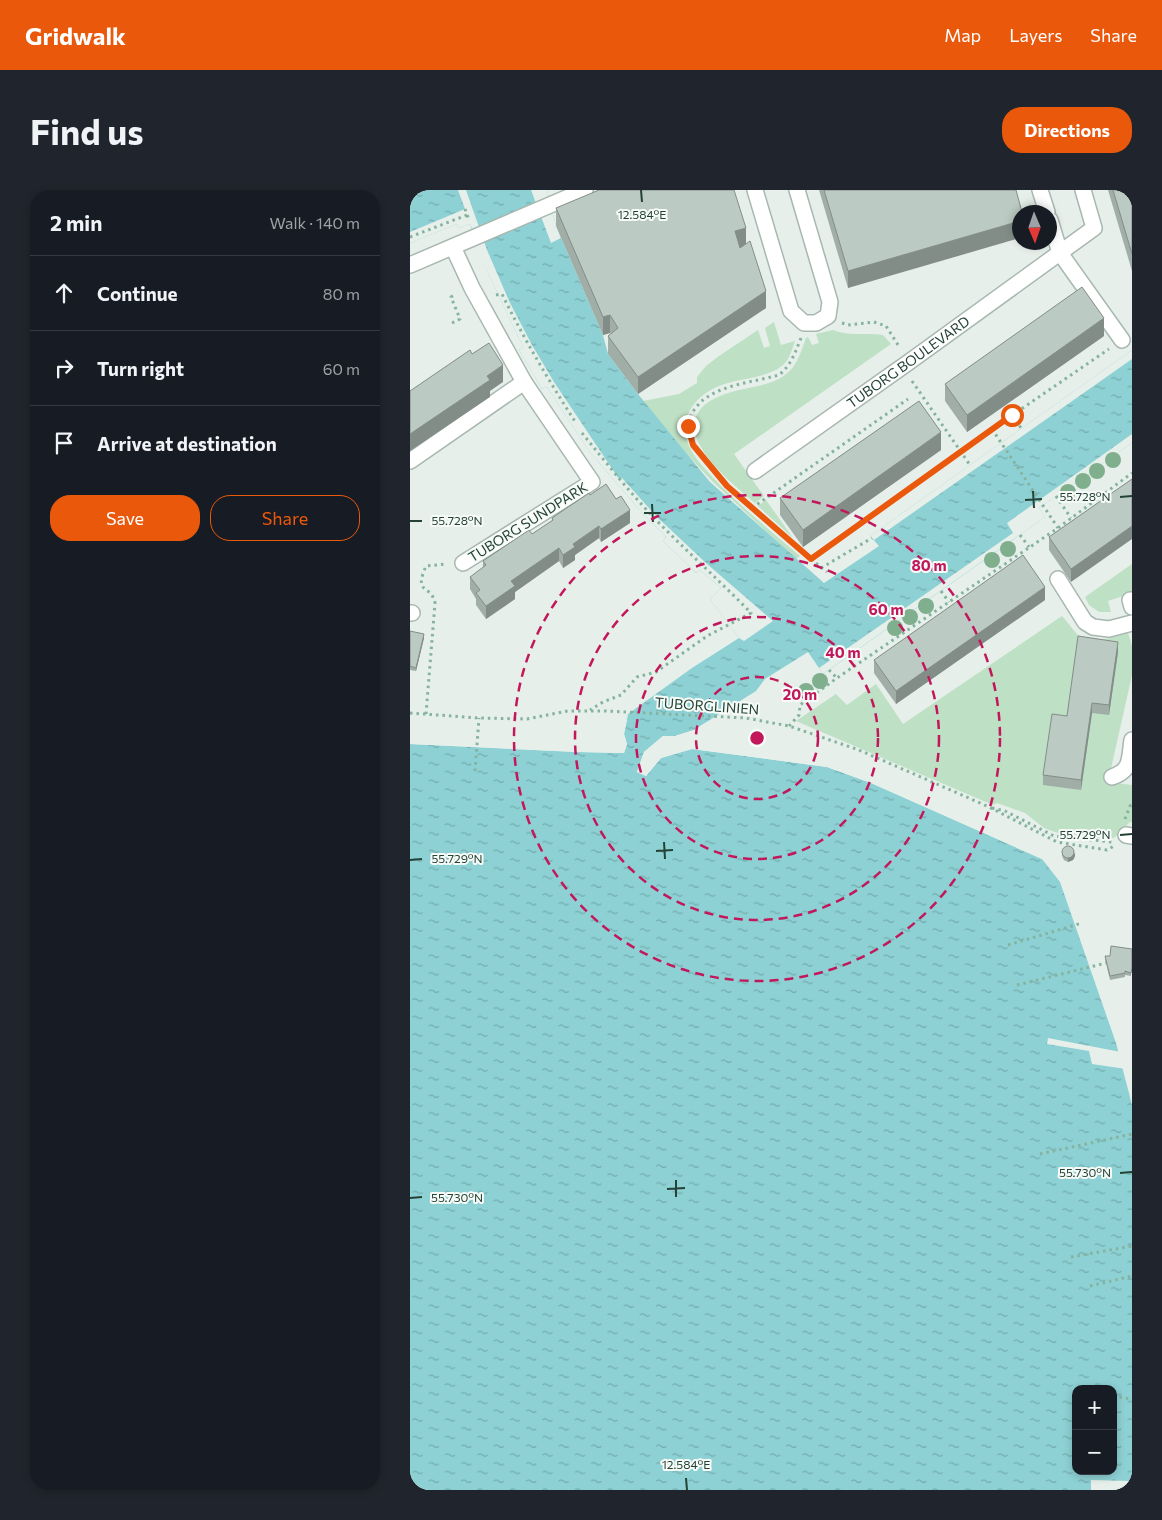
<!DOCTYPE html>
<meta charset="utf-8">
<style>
body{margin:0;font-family:Commissioner,sans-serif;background:#20242c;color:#f1f3f6}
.controls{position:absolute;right:15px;bottom:15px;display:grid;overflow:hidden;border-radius:10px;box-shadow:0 2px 8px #0003}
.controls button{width:45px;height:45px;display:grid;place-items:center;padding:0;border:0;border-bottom:1px solid #363941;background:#171b24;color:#f1f3f6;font:25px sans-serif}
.compass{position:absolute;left:602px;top:15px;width:45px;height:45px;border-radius:50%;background:#171b24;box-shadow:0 2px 8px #0003;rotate:178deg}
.stop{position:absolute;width:15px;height:15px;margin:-11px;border:4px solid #ea580c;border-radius:50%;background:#fff}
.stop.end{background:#ea580c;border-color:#fff;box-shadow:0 1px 5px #0008}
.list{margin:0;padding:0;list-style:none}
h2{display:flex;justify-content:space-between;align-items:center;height:65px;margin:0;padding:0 20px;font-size:21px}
h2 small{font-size:16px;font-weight:400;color:#9ea1a6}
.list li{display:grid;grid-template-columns:32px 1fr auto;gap:15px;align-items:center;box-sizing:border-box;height:75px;padding:0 20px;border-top:1px solid #363941}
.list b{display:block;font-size:19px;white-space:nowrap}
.list em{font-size:16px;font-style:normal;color:#9ea1a6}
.actions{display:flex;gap:10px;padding:15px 20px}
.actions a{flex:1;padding:11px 0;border:1px solid #ea580c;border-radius:20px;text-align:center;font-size:18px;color:#ea580c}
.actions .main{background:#ea580c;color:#fff}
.icon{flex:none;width:28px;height:28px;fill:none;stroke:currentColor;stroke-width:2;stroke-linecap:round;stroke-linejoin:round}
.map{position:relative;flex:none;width:722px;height:1300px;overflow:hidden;border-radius:20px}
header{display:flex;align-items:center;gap:30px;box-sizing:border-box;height:70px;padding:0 25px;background:#ea580c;color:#fff}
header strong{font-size:24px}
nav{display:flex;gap:28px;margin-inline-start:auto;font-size:18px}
.intro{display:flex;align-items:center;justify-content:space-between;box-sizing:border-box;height:120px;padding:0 30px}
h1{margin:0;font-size:35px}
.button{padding:12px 22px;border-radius:20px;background:#ea580c;color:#fff;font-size:18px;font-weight:700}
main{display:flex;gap:30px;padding:0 30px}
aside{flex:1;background:#171b24;border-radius:20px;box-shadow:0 2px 8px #0003}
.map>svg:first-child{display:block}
.grass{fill:#bee0c4}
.water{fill:url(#water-ripples);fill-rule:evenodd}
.pier{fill:#e6efea}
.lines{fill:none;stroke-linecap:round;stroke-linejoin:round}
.minor-casing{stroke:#a8b8b0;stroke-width:18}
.path{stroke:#85b39f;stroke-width:3;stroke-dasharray:2.5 4;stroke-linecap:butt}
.minor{stroke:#fff;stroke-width:15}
.tree{fill:#80af8e}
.wall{fill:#a1aea7}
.shaded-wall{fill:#838d88}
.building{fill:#bbcac2;stroke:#838d88}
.route{stroke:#ea580c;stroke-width:6}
.ticks{fill:none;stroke:#244236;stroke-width:2}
.ring{fill:none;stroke:#c2185b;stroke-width:2.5;stroke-dasharray:9 6}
.labels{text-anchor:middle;stroke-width:4;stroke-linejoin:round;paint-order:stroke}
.street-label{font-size:14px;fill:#244236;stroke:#f7fbf8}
.ticks-label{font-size:12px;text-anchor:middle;fill:#244236;stroke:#f7fbf8;stroke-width:4;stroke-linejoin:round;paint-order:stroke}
.centre{fill:#c2185b;stroke:#f7fbf8;stroke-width:2.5}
.ring-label{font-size:15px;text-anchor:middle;font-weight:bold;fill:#c2185b;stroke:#f7fbf8;stroke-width:4;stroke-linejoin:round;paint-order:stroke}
</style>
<header>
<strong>Gridwalk</strong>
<nav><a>Map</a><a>Layers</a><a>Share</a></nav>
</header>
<div class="intro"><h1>Find us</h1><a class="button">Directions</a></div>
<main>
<aside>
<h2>2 min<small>Walk · 140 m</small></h2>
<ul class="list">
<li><svg class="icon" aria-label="ahead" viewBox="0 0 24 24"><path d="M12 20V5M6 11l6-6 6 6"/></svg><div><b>Continue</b></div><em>80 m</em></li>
<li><svg class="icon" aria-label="right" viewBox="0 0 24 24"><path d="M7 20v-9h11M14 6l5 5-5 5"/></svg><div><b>Turn right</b></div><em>60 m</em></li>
<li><svg class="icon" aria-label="arrive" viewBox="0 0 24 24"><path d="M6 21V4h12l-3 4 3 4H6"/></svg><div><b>Arrive at destination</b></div></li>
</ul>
<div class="actions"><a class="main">Save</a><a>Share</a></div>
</aside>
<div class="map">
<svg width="722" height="1300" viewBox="0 0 722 1300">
<defs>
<pattern id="water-ripples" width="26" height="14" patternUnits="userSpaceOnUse" patternTransform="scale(1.25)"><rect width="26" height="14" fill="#8dd1d4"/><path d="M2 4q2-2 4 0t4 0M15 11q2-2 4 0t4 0" fill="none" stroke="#73abad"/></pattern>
</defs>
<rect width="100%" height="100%" fill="#e6efea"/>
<path class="grass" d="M364 132 371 155 385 151C383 157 381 163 378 169 366 189 329 187 309 196 284 206 267 230 279 256 286 271 299 283 310 295 335 320 363 343 390 366L386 369 301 290 277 264 233 211 269 204 287 193V187L296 176 309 166 348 140 354 158 360 156 355 138Z
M423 140C441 147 455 142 473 145L481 154 324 264 354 306 345 313C314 287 242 228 318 203 335 197 363 196 376 184 388 175 391 161 396 148L398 147 402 155 409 153 406 144Z
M356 310 383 348 348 316Z
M722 374V403L698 411 701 422H689L679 415 675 407Z
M652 426C657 431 662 439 667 444 681 456 703 447 718 443L722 456V485L698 592 722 595V632H720L704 648 648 643 634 638 615 623 587 613 583 615 386 531 426 504 437 515 466 494 493 534Z"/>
<path class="water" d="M0 0H137L146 36 193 145 198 164 228 204 300 292 414 393 469 356 460 346 722 160V253L629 318 635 327 419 480 413 484 398 462 355 489 346 501 295 533 284 540 265 546H253L234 562 227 582 236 586 251 568 282 559 417 577 461 593 632 669 650 692 706 853 722 915V1300H0V554L167 562 214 563 217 554 214 544 218 524 282 478 329 448 300 409 311 398 290 380 286 383 253 351 256 347 233 324 179 261 137 197 132 199 109 160 113 157 78 83 60 34 49 38 47 34 0 53ZM666 1199H703V1281H666Z"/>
<path class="pier" d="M48 0H56L77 60 100 113 122 155 144 192 209 289 212 288 247 327 296 373 363 431 334 451 329 448 300 409 311 398 290 380 286 383 253 351 256 347 233 324 179 261 137 197 132 199 109 160 113 157 78 83 62 45 64 42 60 34 49 38 47 34 0 53V42L55 19Z
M121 0H137L146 36 151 48 141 53Z
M722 160V169L464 350 460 346Z
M722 244V253L629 318 635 327 413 484 409 478 603 343 597 333Z
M214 530H217L214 544 217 554 214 563 167 562 0 554V551L212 560 214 554 211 544Z
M295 533 296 536 285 542 266 548 254 549 236 563 230 581 236 583 250 566 282 556 418 575 462 591 633 667 632 669 461 593 417 577 282 559 251 568 236 586 227 582 234 562 253 546H265L284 540Z
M638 848 711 862 716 879 682 874 679 861 637 854Z
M720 1288H722V1300H681V1290L720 1291Z"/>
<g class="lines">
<defs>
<g id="minor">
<path d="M345 0 381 121 394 133H406L418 126 420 112 387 0"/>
<path d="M630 0 637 22"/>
<path d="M640 30 650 63 712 150"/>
<path d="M43 57 62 98 114 192 182 292 53 373"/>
<path d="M0 75 175 0"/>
<path d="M0 271 114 192"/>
<path id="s1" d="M345 281 499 172 684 38 673 0"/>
<path d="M648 389 675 432 683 437 699 439 722 433"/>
<path d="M722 410H720L722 417"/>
<path d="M0 423H2"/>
<path d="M702 587C722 580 719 569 722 550"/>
<path d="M716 645 722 646"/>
</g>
</defs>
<use href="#minor" class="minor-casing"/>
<path class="path" d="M55 19 59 30
M0 47 57 25
M86 105 92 104C114 149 139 191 166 233
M42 133 50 129 41 107 46 104
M432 133 438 135 464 132 476 136 490 158
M391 148C385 163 381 175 369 185 344 192 314 194 293 210 286 216 278 227 278 236 276 270 375 346 401 369L582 239 699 159
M502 191 560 275
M602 225 611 238
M582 239 648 338
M172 243C198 275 224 308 254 338 283 367 313 394 341 423L297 446 246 482 227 487 211 505 193 512 180 520
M646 306 661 328
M342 318 498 209
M610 345 619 357
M401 369 417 382
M411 378 462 348
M531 401 539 412
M419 480 427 488
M0 523 69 528 117 529 158 521H196L336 528 379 536 449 560 577 616 647 652 697 660 704 656
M16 524 25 413C21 393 3 406 16 376L36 374
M379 536 389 525 390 515 427 488 648 338 722 283
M65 581 69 528
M582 618 595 621 644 646 702 652
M715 629 720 616 722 614
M598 755 672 733
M607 795 696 773
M630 964 722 944
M661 1067 722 1056
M680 1096 722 1086
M703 1206 722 1209"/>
<use href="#minor" class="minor"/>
</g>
<g class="tree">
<circle cx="703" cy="270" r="8"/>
<circle cx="687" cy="281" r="8"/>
<circle cx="673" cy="291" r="8"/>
<circle cx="658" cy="302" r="8"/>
<circle cx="598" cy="359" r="8"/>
<circle cx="582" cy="370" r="8"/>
<circle cx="516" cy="416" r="8"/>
<circle cx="500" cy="427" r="8"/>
<circle cx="485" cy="438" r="8"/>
<circle cx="410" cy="491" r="8"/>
<circle cx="396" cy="501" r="8"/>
</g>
<path class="wall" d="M409 0H606L438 98Z
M698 0H722V81Z
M146 18 336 54 356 118 228 204 198 164V146L201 144 200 143 193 145 146 36Z
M694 146 557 242 535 211V194Z
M531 260 393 357 370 325V308Z
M722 289 661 392 639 360V347Z
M180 305 220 333 191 352 189 348 165 365V370L153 378 149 371 105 402V409L76 429 66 415V409L60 399V387L73 378V371L122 344 142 331V328Z
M635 410 486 514 464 483V470Z
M0 441 14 448 6 481 0 480Z
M708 462 699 525 682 523 671 600 633 595V585L657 526Z
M652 663 665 666 663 670 658 672 654 670 652 666Z
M722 759 721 786 715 785V787L700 790 695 769V766H700Z"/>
<path class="shaded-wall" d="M610 31V48L438 98V81Z
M336 38V56L325 59V41Z
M356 101V118L228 204V187Z
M200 125V143L193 145V127Z
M694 128V146L557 242V225Z
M93 175V192L80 201V207L0 261V244L77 186Z
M531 242V260L393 357V340Z
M220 320V333L191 352V339Z
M189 336V348L165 365V370L153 378V365L163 354Z
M722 336V349L661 392V379Z
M149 358V371L105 402V409L76 429V416L101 391Z
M635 397V410L486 514V501Z
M14 444V448L6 481V478Z
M708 452V462L699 525V515Z
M682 513V523L671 600V590Z
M665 663V666L663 670 658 672V669Z"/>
<path class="building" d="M189 0H324L336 38 325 41 330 58 340 51 356 101 228 187 198 146 208 138 200 125 193 127 146 18Z
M414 0H606L612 22H610V31L438 81Z
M703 0H722V64Z
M672 97 694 128 557 225 535 194Z
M79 153 93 175 77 186 80 190 0 244V201L60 160 62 164Z
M509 211 531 242 393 340 370 308Z
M722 289V336L661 379 639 347Z
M196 294 206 309 211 306 220 320 191 339 189 336 163 354 165 357 153 365 149 358 101 391 105 396 76 416 66 403 70 400 60 387 76 375 73 371 119 340 122 344 143 330 142 328 179 303 180 305Z
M613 365 635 397 486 501 464 470Z
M0 441 14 444 6 478 0 476Z
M668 446 708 452 699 515 682 513 671 590 633 585 642 524 657 526Z
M652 662a6 6 0 1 1 12 0a6 6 0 1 1-12 0Z
M701 756 722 759V778L721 783 715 781V783L700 786 695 766H700Z"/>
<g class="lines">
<path class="route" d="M278 236 283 255 317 296 401 369 602 225"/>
</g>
<path class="ticks" d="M231 0 232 12M623 301 624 318M710 307 722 306M615 310 632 309M242 314 243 332M234 323H251M0 331H12M710 645 722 644M254 652 255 669M246 661 263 660M0 670 12 669M710 983 722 982M266 990V1007M257 999 275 998M0 1008 12 1007M276 1288 277 1300"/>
<g class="ring">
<circle cx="347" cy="548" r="61"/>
<circle cx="347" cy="548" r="121"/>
<circle cx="347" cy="548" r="182"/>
<circle cx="347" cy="548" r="243"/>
</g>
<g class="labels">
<g class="street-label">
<text dy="5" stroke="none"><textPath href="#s1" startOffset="188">TUBORG BOULEVARD</textPath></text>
<text transform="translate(118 332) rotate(-32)" y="5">TUBORG SUNDPARK</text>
<text transform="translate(297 516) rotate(4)" y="5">TUBORGLINIEN</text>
</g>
</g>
<g class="ticks-label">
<text x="232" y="29">12.584°E</text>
<text x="675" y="311">55.728°N</text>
<text x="47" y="335">55.728°N</text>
<text x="675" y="649">55.729°N</text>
<text x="47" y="673">55.729°N</text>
<text x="675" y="987">55.730°N</text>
<text x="47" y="1012">55.730°N</text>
<text x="276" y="1279">12.584°E</text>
</g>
<circle cx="347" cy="548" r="8" class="centre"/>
<g class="ring-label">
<text x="519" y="381">80 m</text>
<text x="476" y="425">60 m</text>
<text x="433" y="468">40 m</text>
<text x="390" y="510">20 m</text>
</g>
</svg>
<div class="controls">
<button>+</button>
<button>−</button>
</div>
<svg class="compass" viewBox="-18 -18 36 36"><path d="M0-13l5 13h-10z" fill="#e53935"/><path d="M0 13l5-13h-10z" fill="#9ea1a6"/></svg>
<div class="stop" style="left:602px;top:225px"></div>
<div class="stop end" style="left:278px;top:236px"></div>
</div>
</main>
